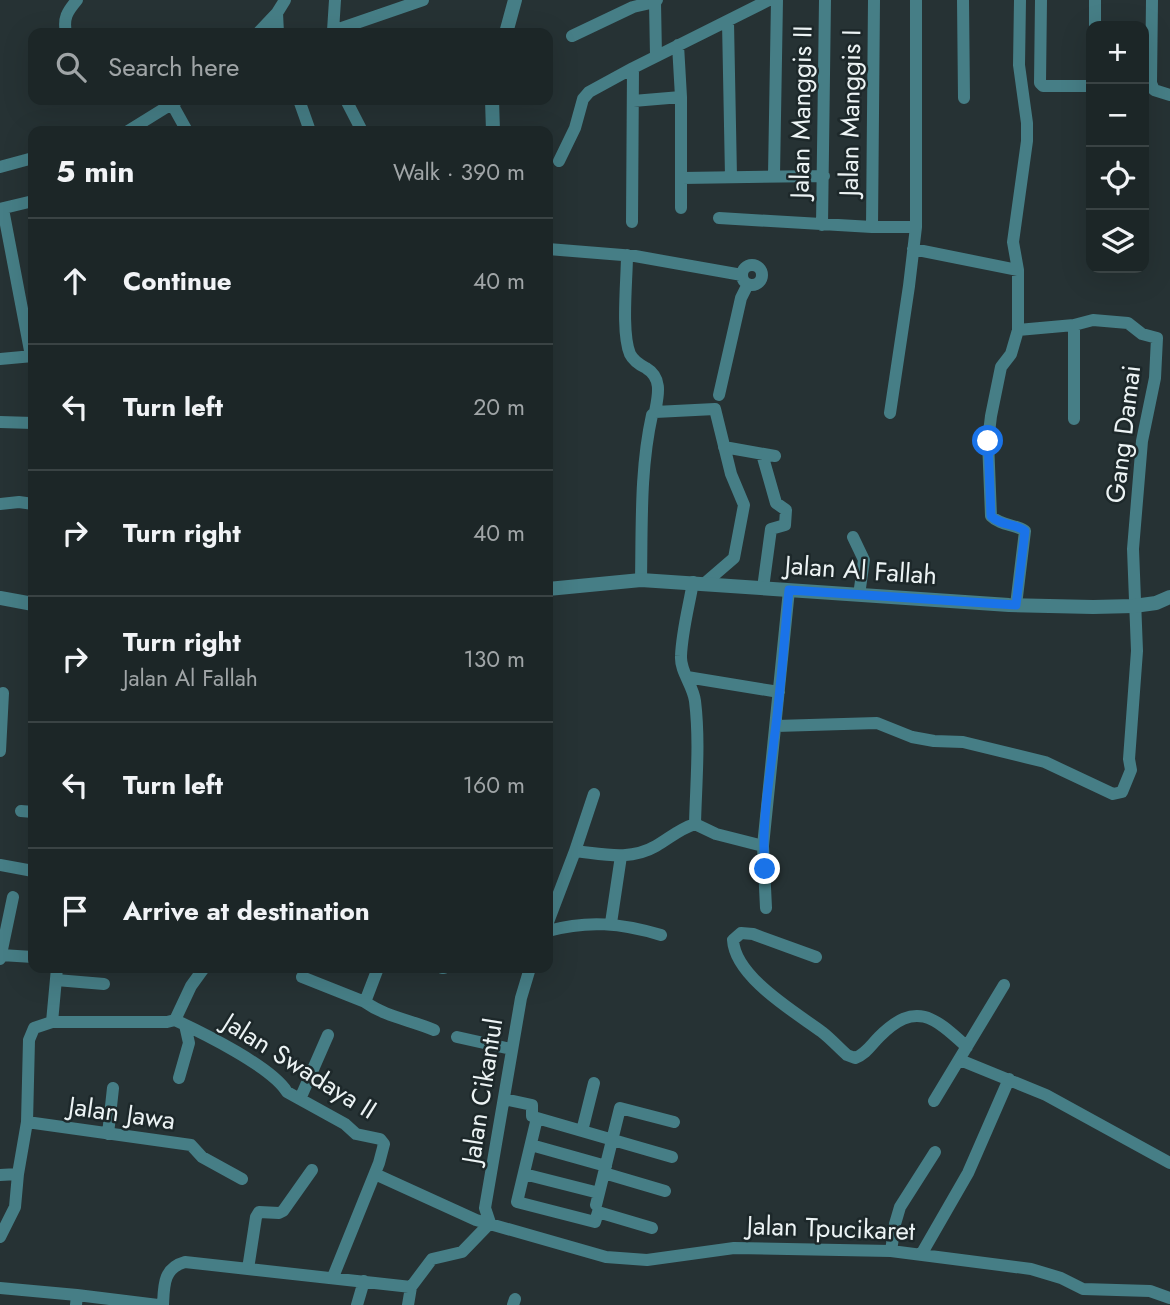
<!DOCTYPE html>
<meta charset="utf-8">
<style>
body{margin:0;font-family:Jost,sans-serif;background:#293233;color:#f1f3f6}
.controls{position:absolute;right:21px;top:21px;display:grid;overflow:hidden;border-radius:14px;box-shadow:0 7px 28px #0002}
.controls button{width:63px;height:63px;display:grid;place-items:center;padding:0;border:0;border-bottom:2px solid #3a4344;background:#1c2627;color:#f1f3f6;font:35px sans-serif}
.stop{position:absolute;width:21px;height:21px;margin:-16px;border:5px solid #1a73e8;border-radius:50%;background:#fff}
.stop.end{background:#1a73e8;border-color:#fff;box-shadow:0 2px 7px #0008}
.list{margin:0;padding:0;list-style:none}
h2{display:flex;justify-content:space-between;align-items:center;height:91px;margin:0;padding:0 28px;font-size:30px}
h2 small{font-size:23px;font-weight:400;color:#a0a5a7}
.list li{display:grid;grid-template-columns:46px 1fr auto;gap:21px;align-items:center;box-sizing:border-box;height:126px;padding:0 28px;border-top:2px solid #3a4344}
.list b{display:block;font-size:26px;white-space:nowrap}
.list p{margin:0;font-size:23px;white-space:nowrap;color:#a0a5a7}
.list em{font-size:23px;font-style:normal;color:#a0a5a7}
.icon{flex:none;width:38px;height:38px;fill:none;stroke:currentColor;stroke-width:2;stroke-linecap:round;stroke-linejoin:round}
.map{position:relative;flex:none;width:1170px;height:1305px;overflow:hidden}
.search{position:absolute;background:#1c2627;box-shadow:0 7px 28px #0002;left:28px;top:28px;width:525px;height:77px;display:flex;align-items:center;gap:18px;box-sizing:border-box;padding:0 24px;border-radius:14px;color:#a0a5a7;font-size:26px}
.panel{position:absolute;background:#1c2627;box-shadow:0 7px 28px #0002;left:28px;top:126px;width:525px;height:847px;border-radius:14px}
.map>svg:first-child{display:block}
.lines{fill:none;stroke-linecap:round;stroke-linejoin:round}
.minor{stroke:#467e86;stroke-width:12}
.tertiary{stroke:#467e86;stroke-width:14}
.route{stroke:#1a73e8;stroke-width:9}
.labels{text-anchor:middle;stroke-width:5;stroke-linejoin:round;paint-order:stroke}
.street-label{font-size:26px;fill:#ecf3f4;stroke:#1d282a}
</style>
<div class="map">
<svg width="1170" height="1305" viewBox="0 0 1170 1305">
<rect width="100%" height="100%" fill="#263234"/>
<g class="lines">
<path class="minor" d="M963 0 964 98
M1041 0 1040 83 1043 86H1091
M1095 0V26
M1152 0 1151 83 1154 90 1170 95
M728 22 731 177
M333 31 335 0
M66 33C63 18 67 12 77 0
M258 33 277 13
M278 33 277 13 285 0
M332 33 333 31 423 0
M572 36 633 7 655 2
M678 45 681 97V208
M656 56 655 2 657 0
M299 100 310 131
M346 100 362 131
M633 101 681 97
M172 104 187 131
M128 131 178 100
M559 161 575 128 583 99 589 92 633 68 769 0
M0 167 33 158
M774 175 777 0
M682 178 824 176
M0 209 33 201
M3 209 31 356
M719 218 872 227H916
M632 222 633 68
M822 225 825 0
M872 227 874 0
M548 249 635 256 742 275
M913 249 1018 270
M627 255C627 280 621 332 630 354 633 360 640 365 646 368 663 378 658 396 655 412
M742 275a10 10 0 1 1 20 0a10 10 0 1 1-20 0Z
M0 359 33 356
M719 395 741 298 748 284
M890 413 909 286 916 227V0
M1074 419V325
M0 422 33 423
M724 447 775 456
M762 454 776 503 786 510 785 525 771 529 763 588
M0 504 19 502 33 504
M853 537 864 560 859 595
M641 580C642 524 640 469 652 415L655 412 715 409 731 474 744 505 734 558 705 583
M693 582C689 606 682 631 681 656 680 672 693 685 695 701 700 742 696 783 695 824L716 834 763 846
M1016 605 1025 531C1015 524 1001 526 991 516L988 441 991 416 1001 367 1011 354 1018 330V270L1013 242 1027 141V123L1019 65 1020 0
M687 677 779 692
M776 726 877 723 912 737 934 741 963 742 1045 762 1113 794 1122 792 1131 770 1129 759 1137 651 1133 549 1142 441 1155 378 1157 338 1142 334 1128 323 1093 320 1074 325 1018 330
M0 751 3 693
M21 811 33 812
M575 851C604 854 630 861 656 846 670 838 679 829 695 824
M0 865 33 871
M766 908 763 846 789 590
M548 922 575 851 594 794
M611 923 621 856
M548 931C588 920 621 923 661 935
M1 955 33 957
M816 957 753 934 741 933 733 940C735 977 795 1012 822 1032 831 1039 838 1047 847 1055L855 1058C866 1054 871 1045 879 1037 916 1000 934 1017 967 1047
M0 959 13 897
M378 968 365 1002C386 1017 411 1020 434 1030
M442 968H444
M302 977 365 1002
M56 980 104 984
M175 1020C203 1033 272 1067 287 1092L345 1124 356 1134 380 1139 384 1144 379 1163 333 1277
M175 1020 191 986 204 968
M52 1022 57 968
M457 1037 511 1049
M960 1060 1046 1095 1170 1163
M179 1078 189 1043 185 1025
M300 1099 328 1035
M504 1099 532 1105V1116L537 1118 672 1157
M934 1101 1004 985
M537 1118 517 1202 595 1222 598 1212 652 1228
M27 1122 191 1145 202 1157 242 1179
M582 1131 594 1083
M108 1134 113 1088
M531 1145 606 1166
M604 1173 665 1191
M375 1174 476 1220 606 1257 647 1260 734 1248 891 1251 1031 1269 1061 1278 1083 1289 1150 1291 1170 1298
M524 1174 599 1193 596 1205
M0 1175 18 1174
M599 1193 620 1108 674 1122
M490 1223 485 1208 521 998 530 968
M0 1237 15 1207 18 1174 27 1122 29 1040 34 1028 52 1022H167L175 1020
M891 1251 895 1224 900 1207 935 1152
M922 1253 968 1173 1009 1079
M248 1269 256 1217 259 1212 279 1213 283 1211 312 1170
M0 1288 77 1295 76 1305
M77 1295 158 1305
M163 1305C164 1286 163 1268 185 1262L411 1287
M357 1305 364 1281
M408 1305 411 1287 432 1259 462 1252 490 1223
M513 1305 515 1299"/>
<path class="tertiary" d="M506 33 515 0
M492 100 493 131
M548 589 641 580 1009 605 1093 607 1134 606 1156 603 1170 597
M0 598 33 604"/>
</g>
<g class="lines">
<path class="route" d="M765 869C761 826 769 783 774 740 781 690 784 640 789 590L1016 605 1025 531C1015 523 1001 526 991 516L988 441"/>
</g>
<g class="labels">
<g class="street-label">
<text transform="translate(801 112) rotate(-89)" y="9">Jalan Manggis II</text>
<text transform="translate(850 113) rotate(-89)" y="9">Jalan Manggis I</text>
<text transform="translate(1123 434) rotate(-83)" y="9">Gang Damai</text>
<text transform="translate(861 570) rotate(4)" y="9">Jalan Al Fallah</text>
<text transform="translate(300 1066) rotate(32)" y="9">Jalan Swadaya II</text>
<text transform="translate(482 1091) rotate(-81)" y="9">Jalan Cikantul</text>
<text transform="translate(122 1113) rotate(8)" y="9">Jalan Jawa</text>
<text transform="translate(831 1228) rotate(2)" y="9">Jalan Tpucikaret</text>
</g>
</g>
</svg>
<div class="controls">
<button>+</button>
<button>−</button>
<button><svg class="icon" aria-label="locate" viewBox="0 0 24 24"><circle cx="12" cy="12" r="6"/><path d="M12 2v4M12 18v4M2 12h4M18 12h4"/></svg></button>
<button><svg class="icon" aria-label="layers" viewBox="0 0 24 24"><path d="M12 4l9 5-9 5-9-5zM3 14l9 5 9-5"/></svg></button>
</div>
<div class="stop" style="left:988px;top:441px"></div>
<div class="stop end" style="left:765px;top:869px"></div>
<div class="search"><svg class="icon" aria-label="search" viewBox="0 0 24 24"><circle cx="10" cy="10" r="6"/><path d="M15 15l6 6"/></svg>Search here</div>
<section class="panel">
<h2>5 min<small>Walk · 390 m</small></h2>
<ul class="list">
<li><svg class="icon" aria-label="ahead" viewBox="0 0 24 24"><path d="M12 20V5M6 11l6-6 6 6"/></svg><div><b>Continue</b></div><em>40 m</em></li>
<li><svg class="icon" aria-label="left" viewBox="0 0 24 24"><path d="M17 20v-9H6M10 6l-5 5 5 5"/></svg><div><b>Turn left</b></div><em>20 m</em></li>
<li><svg class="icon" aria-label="right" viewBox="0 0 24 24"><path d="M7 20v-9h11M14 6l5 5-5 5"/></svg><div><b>Turn right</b></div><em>40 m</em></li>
<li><svg class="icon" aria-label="right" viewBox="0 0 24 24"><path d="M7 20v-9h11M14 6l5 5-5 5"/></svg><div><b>Turn right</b><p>Jalan Al Fallah</p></div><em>130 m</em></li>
<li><svg class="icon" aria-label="left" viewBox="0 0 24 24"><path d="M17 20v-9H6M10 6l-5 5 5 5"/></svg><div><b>Turn left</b></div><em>160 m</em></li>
<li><svg class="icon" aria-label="arrive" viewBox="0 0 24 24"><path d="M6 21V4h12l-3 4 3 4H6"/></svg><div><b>Arrive at destination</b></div></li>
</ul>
</section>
</div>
